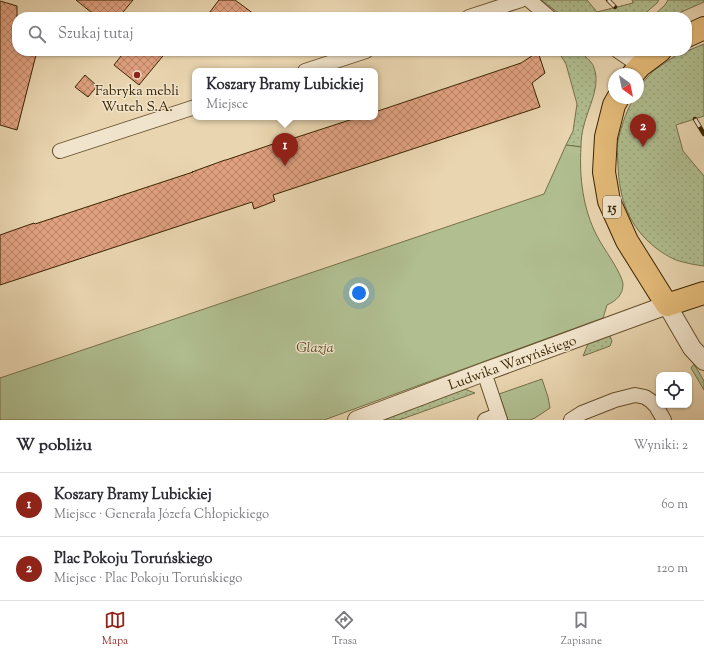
<!DOCTYPE html>
<html lang="pl">
<meta charset="utf-8">
<style>
body{margin:0;font-family:"Sorts Mill Goudy",serif;background:#f7f7f7;color:#2b2b33}
.controls{position:absolute;right:12px;bottom:12px;display:grid;overflow:hidden;border-radius:8px;box-shadow:0 1px 3px #0004}
.controls button{width:36px;height:36px;display:grid;place-items:center;padding:0;border:0;border-bottom:1px solid #e1e1e2;background:#fff;color:#2b2b33;font:20px sans-serif}
.compass{position:absolute;left:608px;top:68px;width:36px;height:36px;border-radius:50%;background:#fff;box-shadow:0 1px 3px #0004;rotate:147deg}
.you{position:absolute;left:359px;top:293px;width:14px;height:14px;margin:-10px;border:3px solid #fff;border-radius:50%;background:#1a73e8;box-shadow:0 0 0 6px #1a73e833}
.badge{display:grid;place-items:center;width:26px;height:26px;border-radius:50%;background:#8f2418;color:#fff;font-size:13px;font-weight:700}
.pin{position:absolute;translate:-50% -33px;filter:drop-shadow(0 1px 2px #0008)}
.pin::after{content:'';position:absolute;top:21px;width:14px;height:12px;background:inherit;clip-path:polygon(0 0,100% 0,50% 100%)}
.popup{position:absolute;left:192px;top:68px;width:186px;height:52px;box-sizing:border-box;display:grid;place-content:center;border-radius:8px;background:#fff;filter:drop-shadow(0 1px 3px #0005);font-size:13px;white-space:nowrap;color:#7c7c81}
.popup b{font-size:15px;color:#2b2b33}
.popup::after{content:'';position:absolute;left:50%;top:100%;margin-left:-8px;border:8px solid transparent;border-top-color:#fff}
.list{margin:0;padding:0;list-style:none}
h2{display:flex;justify-content:space-between;align-items:center;height:52px;margin:0;padding:0 16px;font-size:17px}
h2 small{font-size:13px;font-weight:400;color:#7c7c81}
.list li{display:grid;grid-template-columns:26px 1fr auto;gap:12px;align-items:center;box-sizing:border-box;height:64px;padding:0 16px;border-top:1px solid #e1e1e2}
.list b{display:block;font-size:15px;white-space:nowrap}
.list p{margin:0;font-size:13px;white-space:nowrap;color:#7c7c81}
.list em{font-size:13px;font-style:normal;color:#7c7c81}
.icon{flex:none;width:22px;height:22px;fill:none;stroke:currentColor;stroke-width:2;stroke-linecap:round;stroke-linejoin:round}
.map{position:relative;flex:none;width:704px;height:420px;overflow:hidden}
.search{position:absolute;background:#fff;box-shadow:0 1px 3px #0004;left:12px;right:12px;top:12px;height:44px;display:flex;align-items:center;gap:10px;box-sizing:border-box;padding:0 14px;border-radius:16px;color:#7c7c81;font-size:15px}
.sheet{height:180px;background:#fff}
nav{display:flex;justify-content:space-around;align-items:center;box-sizing:border-box;height:56px;border-top:1px solid #e1e1e2;background:#fff;font-size:11px;color:#7c7c81}
nav a{display:grid;justify-items:center;gap:2px}
nav .on{color:#8f2418}
.map>svg:first-child{display:block}
.grass{fill:url(#grass-dots);stroke:#757148}
.park{fill:#b0be90;stroke:#757148}
.building{fill:url(#building-cross-hatch);stroke:#3a2400}
.lines{fill:none;stroke-linecap:round;stroke-linejoin:round}
.minor-casing{stroke:#66502c;stroke-width:16}
.tertiary-casing{stroke:#66502c;stroke-width:20}
.primary-casing{stroke:#3a2400;stroke-width:24}
.minor{stroke:#f1e4cc;stroke-width:14}
.tertiary{stroke:#f1e4cc;stroke-width:18}
.primary{stroke:#e4ba78;stroke-width:22}
.rail-casing{stroke:#3a2400;stroke-width:4.5}
.rail{stroke:#f1e4cc;stroke-width:3;stroke-dasharray:9;stroke-linecap:butt}
.poi-dot{fill:#8f2418;stroke:#f1e4cc;stroke-width:1.5}
.labels{text-anchor:middle;stroke-width:3;stroke-linejoin:round;paint-order:stroke}
.shield{fill:#f1e4cc;stroke:#715e3d;stroke-width:1}
.shield-label{font-size:13px;font-weight:bold;fill:#3a2400}
.poi-label{font-size:14px;fill:#3a2400;stroke:#f1e4cc}
.park-label{font-size:14px;font-style:italic;fill:#584a24;stroke:#f1e4cc}
.street-label{font-size:14px;fill:#3a2400;stroke:#f1e4cc}
</style>
<div class="map">
<svg width="704" height="420" viewBox="0 0 704 420">
<defs>
<pattern id="grass-dots" width="8" height="8" patternUnits="userSpaceOnUse"><rect width="8" height="8" fill="#b0be90"/><path d="M2 2h.1M6 6h.1" fill="none" stroke="#98a37a" stroke-width="1.8" stroke-linecap="round"/></pattern>
<pattern id="building-cross-hatch" width="8" height="8" patternUnits="userSpaceOnUse"><rect width="8" height="8" fill="#e1a181"/><path d="M0 0l8 8M0 8l8-8" fill="none" stroke="#b78367"/></pattern>
</defs>
<rect width="100%" height="100%" fill="#e9d5b0"/>
<filter id="stains"><feTurbulence type="fractalNoise" baseFrequency=".005" numOctaves="4"/><feColorMatrix values="0 0 0 0 .2 0 0 0 0 .09 0 0 0 0 .02 0 0 0 .5 -.17"/></filter>
<radialGradient id="worn" r=".72"><stop offset=".6" stop-color="#630" stop-opacity="0"/><stop offset="1" stop-color="#630" stop-opacity=".3"/></radialGradient>
<path class="grass" d="M541 0H587L597 12 633 3 632 0H659L657 3 641 17H600L597 13 595 17H567L561 15Z
M668 0H704V2L670 17H652L665 5Z
M704 44V116L676 125 683 151 704 176V266C697 265 690 264 683 262 673 260 664 254 656 248 629 227 619 199 618 165 618 159 617 153 617 147 619 132 626 111 634 98H638V91L641 85 653 71 675 56Z
M558 51H587L585 56C588 59 593 63 594 68 601 86 588 108 584 125 582 132 581 139 581 147L566 145 573 131 577 104 566 64Z
M610 336 612 341 610 346 583 356 588 344Z
M694 364 704 381V390L691 368Z
M464 389 467 390 475 393 399 420H378L457 391Z"/>
<path class="park" d="M566 145 581 147C579 177 583 209 597 236 603 248 622 273 623 284 623 295 616 301 607 305L603 318 324 420H0V378L544 194Z
M542 379 548 397 550 408 535 418 530 420H508L499 394Z"/>
<path class="building" d="M76 0H133L119 17H97Z
M219 0H235L258 17H206Z
M0 1 17 6V51H37L17 130 0 125Z
M125 51H167L139 85 114 65Z
M538 52 545 73 532 83 540 107 273 195 275 201 254 209 252 202 0 285V235L34 223 35 224 193 172H192L225 160H226L279 142V143L359 117H375V112L521 63Z
M85 75 97 86 88 97 75 87Z"/>
<g class="lines">
<defs>
<path id="minor" d="M529 0 549 17
M469 17 521 0
M618 51 640 66
M305 71 366 51
M60 151 195 107
M484 372 500 420
M485 420 498 415
M571 420 582 413 615 400 635 395 645 397 651 401 656 406 664 420"/>
<path id="tertiary" d="M357 420 484 372 667 305 692 348 704 361"/>
<path id="primary" d="M687 36 704 28
M633 74 640 66 660 51
M618 98 614 105 606 137 604 172 609 201 627 241 667 305 704 293"/>
</defs>
<use href="#minor" class="minor-casing"/>
<use href="#tertiary" class="tertiary-casing"/>
<use href="#primary" class="primary-casing"/>
<use href="#minor" class="minor"/>
<use href="#tertiary" class="tertiary"/>
<use href="#primary" class="primary"/>
<defs>
<path id="rail" d="M608 0 615 7
M695 119 704 134"/>
</defs>
<use href="#rail" class="rail-casing"/>
<use href="#rail" class="rail"/>
</g>
<circle class="poi-dot" cx="137" cy="75" r="4"/>
<g class="labels">
<rect class="shield" x="603" y="196" width="18" height="22" rx="3"/>
<g class="shield-label">
<text x="612" y="212">15</text>
</g>
<g class="poi-label">
<text x="137" y="95">Fabryka mebli<tspan x="137" dy="16">Wuteh S.A.</tspan></text>
</g>
<g class="park-label">
<text x="315" y="352">Glazja</text>
</g>
<g class="street-label">
<text transform="translate(512 362) rotate(-20)" y="5">Ludwika Waryńskiego</text>
</g>
</g>
<rect width="100%" height="100%" filter="url(#stains)"/>
<rect width="100%" height="100%" fill="url(#worn)"/>
</svg>
<div class="controls">
<button><svg class="icon" aria-label="locate" viewBox="0 0 24 24"><circle cx="12" cy="12" r="6"/><path d="M12 2v4M12 18v4M2 12h4M18 12h4"/></svg></button>
</div>
<svg class="compass" viewBox="-18 -18 36 36"><path d="M0-13l5 13h-10z" fill="#e53935"/><path d="M0 13l5-13h-10z" fill="#7c7c81"/></svg>
<div class="you"></div>
<div class="pin badge" style="left:285px;top:166px">1</div>
<div class="popup"><b>Koszary Bramy Lubickiej</b>Miejsce</div>
<div class="pin badge" style="left:643px;top:147px">2</div>
<div class="search"><svg class="icon" aria-label="search" viewBox="0 0 24 24"><circle cx="10" cy="10" r="6"/><path d="M15 15l6 6"/></svg>Szukaj tutaj</div>
</div>
<section class="sheet">
<h2>W pobliżu<small>Wyniki: 2</small></h2>
<ul class="list">
<li><span class="badge">1</span><div><b>Koszary Bramy Lubickiej</b><p>Miejsce · Generała Józefa Chłopickiego</p></div><em>60 m</em></li>
<li><span class="badge">2</span><div><b>Plac Pokoju Toruńskiego</b><p>Miejsce · Plac Pokoju Toruńskiego</p></div><em>120 m</em></li>
</ul>
</section>
<nav>
<a class="on"><svg class="icon" aria-label="map" viewBox="0 0 24 24"><path d="M3 6l6-2 6 2 6-2v14l-6 2-6-2-6 2zM9 4v14M15 6v14"/></svg>Mapa</a>
<a><svg class="icon" aria-label="directions" viewBox="0 0 24 24"><path d="M12 3l9 9-9 9-9-9zM9 14v-3h6M13 9l2 2-2 2"/></svg>Trasa</a>
<a><svg class="icon" aria-label="saved" viewBox="0 0 24 24"><path d="M7 4h10v16l-5-4-5 4z"/></svg>Zapisane</a>
</nav>
